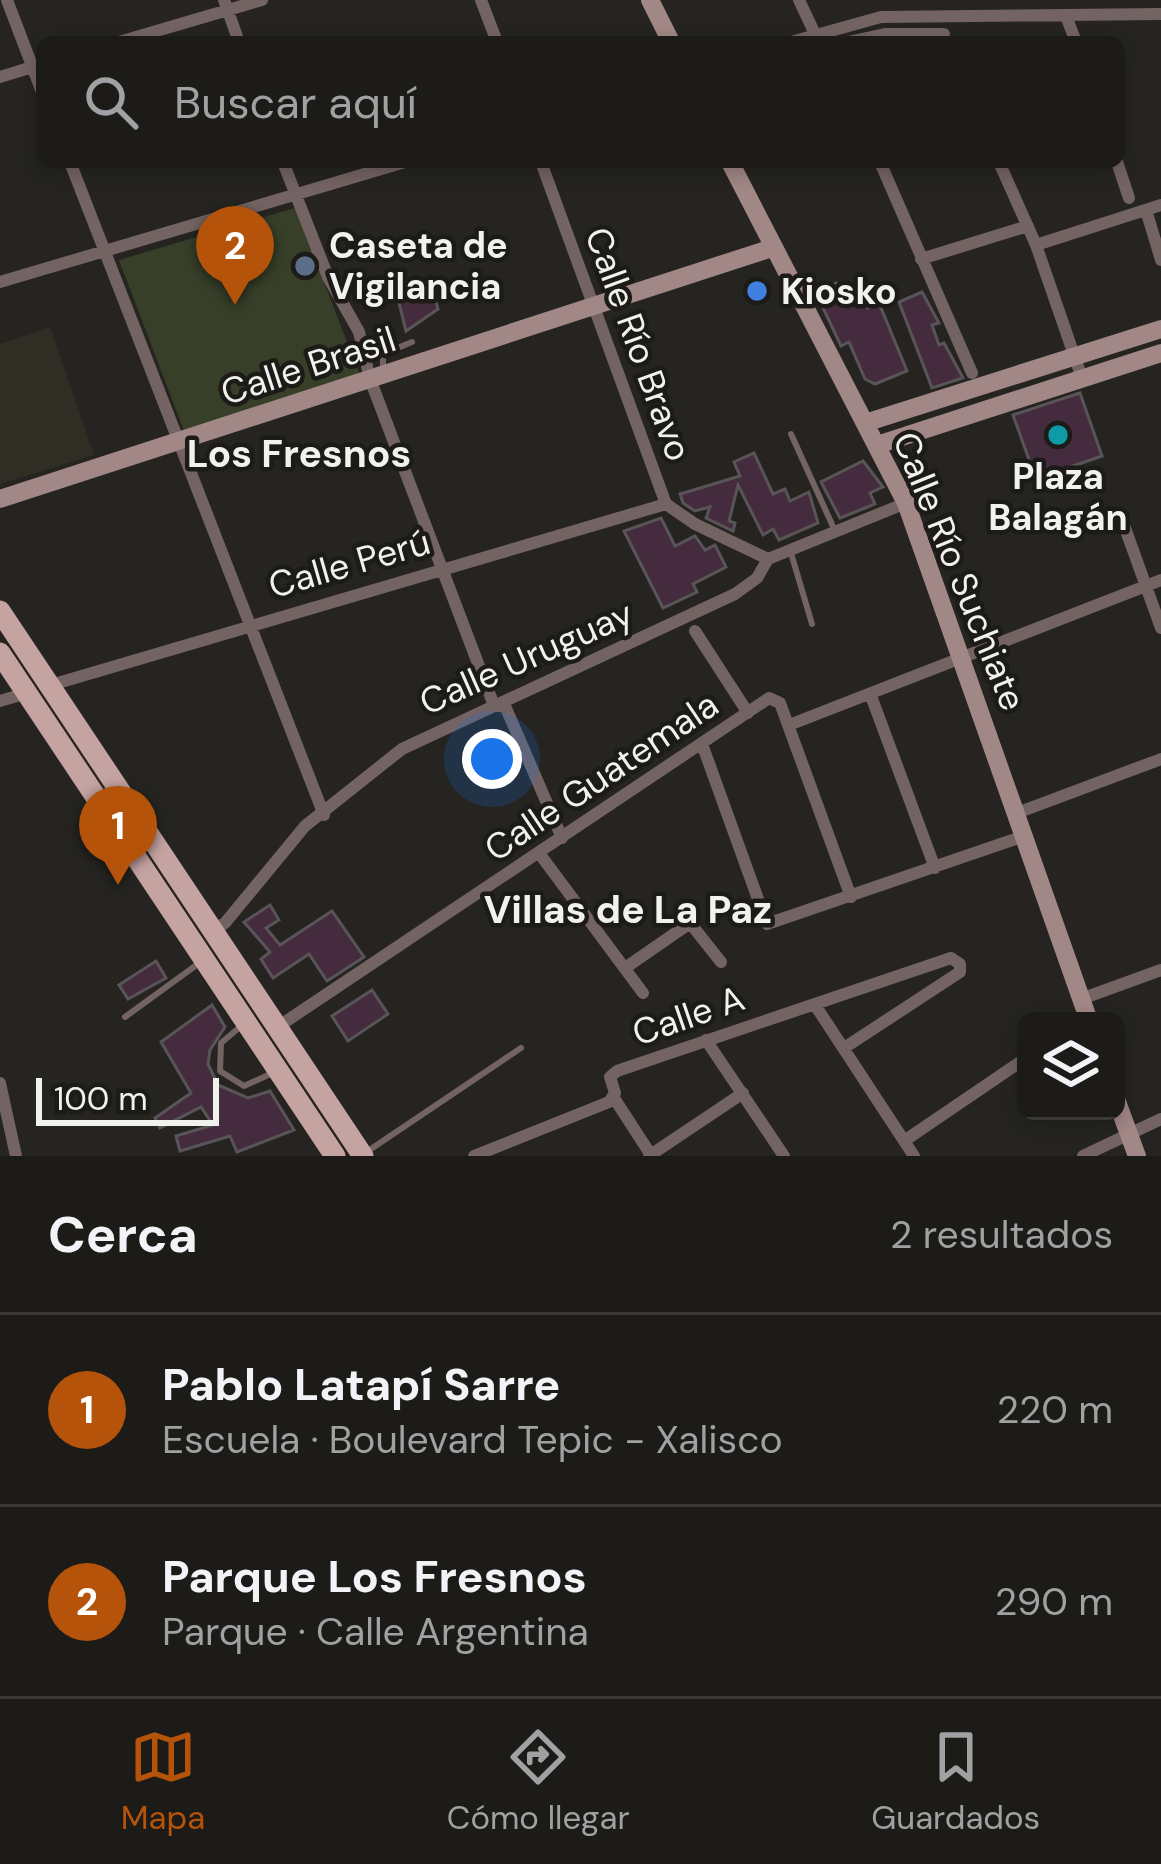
<!DOCTYPE html>
<html lang="es">
<meta charset="utf-8">
<style>
body{margin:0;font-family:"DM Sans",sans-serif;background:#292825;color:#f1f3f6}
.controls{position:absolute;right:36px;bottom:36px;display:grid;overflow:hidden;border-radius:18px;box-shadow:0 6px 18px #0003}
.controls button{width:108px;height:108px;display:grid;place-items:center;padding:0;border:0;border-bottom:3px solid #3a3937;background:#1c1b18;color:#f1f3f6;font:60px sans-serif}
.scale{position:absolute;left:36px;bottom:30px;width:183px;box-sizing:border-box;padding-left:12px;border:6px solid #f1f1ee;border-top:0;font-size:33px;line-height:42px;white-space:nowrap;color:#f1f1ee;-webkit-text-stroke:9px #1c1b17;paint-order:stroke}
.you{position:absolute;left:492px;top:759px;width:42px;height:42px;margin:-30px;border:9px solid #fff;border-radius:50%;background:#1a73e8;box-shadow:0 0 0 18px #1a73e833}
.badge{display:grid;place-items:center;width:78px;height:78px;border-radius:50%;background:#b45309;color:#fff;font-size:39px;font-weight:700}
.pin{position:absolute;translate:-50% -99px;filter:drop-shadow(0 3px 6px #0008)}
.pin::after{content:'';position:absolute;top:63px;width:42px;height:36px;background:inherit;clip-path:polygon(0 0,100% 0,50% 100%)}
.list{margin:0;padding:0;list-style:none}
h2{display:flex;justify-content:space-between;align-items:center;height:156px;margin:0;padding:0 48px;font-size:51px}
h2 small{font-size:39px;font-weight:400;color:#a0a1a2}
.list li{display:grid;grid-template-columns:78px 1fr auto;gap:36px;align-items:center;box-sizing:border-box;height:192px;padding:0 48px;border-top:3px solid #3a3937}
.list b{display:block;font-size:45px;white-space:nowrap}
.list p{margin:0;font-size:39px;white-space:nowrap;color:#a0a1a2}
.list em{font-size:39px;font-style:normal;color:#a0a1a2}
.icon{flex:none;width:66px;height:66px;fill:none;stroke:currentColor;stroke-width:2;stroke-linecap:round;stroke-linejoin:round}
.map{position:relative;flex:none;width:1161px;height:1156px;overflow:hidden}
.search{position:absolute;background:#1c1b18;box-shadow:0 6px 18px #0003;left:36px;right:36px;top:36px;height:132px;display:flex;align-items:center;gap:30px;box-sizing:border-box;padding:0 42px;border-radius:18px;color:#a0a1a2;font-size:45px}
.sheet{height:540px;background:#1c1b18}
nav{display:flex;justify-content:space-around;align-items:center;box-sizing:border-box;height:168px;border-top:3px solid #3a3937;background:#1c1b18;font-size:33px;color:#a0a1a2}
nav a{display:grid;justify-items:center;gap:6px}
nav .on{color:#b45309}
.map>svg:first-child{display:block}
.built{fill:#302d24}
.green{fill:#373f29}
.building{fill:#442b3d;stroke:#595457;stroke-width:3}
.lines{fill:none;stroke-linecap:round;stroke-linejoin:round}
.lane{stroke:#746363;stroke-width:6}
.street{stroke:#746363;stroke-width:12}
.secondary{stroke:#a18786;stroke-width:18}
.primary{stroke:#c4a3a1;stroke-width:21}
.service-dot{fill:#5c6f8a;stroke:#1c1b17;stroke-width:4.5}
.shop-dot{fill:#3f7fe0;stroke:#1c1b17;stroke-width:4.5}
.culture-dot{fill:#0f9aa8;stroke:#1c1b17;stroke-width:4.5}
.labels{text-anchor:middle;stroke-width:9;stroke-linejoin:round;paint-order:stroke}
.poi-label{font-size:36px;font-weight:bold;fill:#f1f1ee;stroke:#1c1b17;text-anchor:start}
.street-label{font-size:36px;fill:#f1f1ee;stroke:#1c1b17}
.neighbourhood-label{font-size:39px;font-weight:bold;fill:#f1f1ee;stroke:#1c1b17}
</style>
<div class="map">
<svg width="1161" height="1156" viewBox="0 0 1161 1156">
<rect width="100%" height="100%" fill="#252420"/>
<path class="built" d="M50 327 94 455 0 484V344Z"/>
<path class="green" d="M295 208 360 375 184 431 119 260Z"/>
<path class="building" d="M836 283 847 294 859 289 868 308 879 303 907 371 875 384 865 379 849 342 841 346 816 293Z
M396 291 434 295 438 309 406 331Z
M922 292 939 323 932 325 939 345 944 343 963 378 932 388 899 302Z
M1080 393 1102 456 1036 479 1013 415Z
M754 453 773 494 785 489 790 501 809 492 818 523 779 540 773 529 763 535 738 485 729 521 735 523 733 531 706 518 710 507 695 511 683 503 680 494 740 476 734 462Z
M863 461 883 487 870 493 875 504 840 518 821 482Z
M661 518 675 546 695 536 705 550 715 545 726 567 693 584 697 592 663 608 624 531Z
M270 905 279 920 266 928 280 945 332 911 364 957 327 981 309 954 273 978 261 959 270 952 244 922Z
M156 961 166 978 128 999 119 985Z
M372 990 388 1014 348 1041 332 1016Z
M212 1005 225 1027 210 1050 208 1064 218 1085 248 1098 270 1091 294 1130 237 1152 230 1136 180 1151 176 1136 213 1125 201 1107 160 1128 155 1118 191 1093 161 1042Z"/>
<g class="lines">
<path class="lane" d="M825 163 827 162
M383 371V354L412 342
M791 434 835 531
M791 553 812 624
M125 1017 202 961
M240 1027 221 1043 220 1071 244 1086 275 1072
M365 1153 521 1048"/>
<path class="street" d="M7 0 42 92
M224 0 239 42
M481 0 497 42
M799 0 815 34
M1066 16 1076 42
M119 42 262 0
M791 42 881 17 1161 14
M848 42 885 34H944
M0 77 42 64
M70 162 324 815
M283 162 328 277 359 332 370 379 493 703 506 708 562 838
M541 162 666 504 695 524 768 559
M880 162 972 373
M999 162 1036 245 1082 378
M1117 162 1129 198
M1146 210 1161 260
M1036 245 1161 205
M921 259 1028 226
M0 282 405 162
M1120 514 1161 628
M695 631 748 713
M51 685 666 504
M871 696 935 868
M0 701 27 693
M789 725 1161 580
M702 744 767 924 1024 836
M1017 813 1161 759
M539 853 643 993
M213 930 225 923 305 826 402 749 735 594 757 578 768 559 906 503
M625 968 690 923 721 962
M1081 999 1161 970
M815 1005 914 1156
M279 1026 769 698 780 703 851 897
M706 1040 784 1156
M0 1083 16 1156
M614 1098 651 1155
M904 1141 1026 1058
M474 1156 609 1102 615 1093 610 1077 617 1071 951 958 960 964V972L844 1048
M649 1156 743 1093
M1083 1156 1161 1119"/>
<path class="secondary" d="M650 0 671 42
M730 162 906 503 1089 1021
M865 423 1161 329
M877 445 1161 353
M0 499 772 248
M1116 1099 1137 1156"/>
<path class="primary" d="M0 611 363 1156
M0 653 335 1156"/>
</g>
<circle class="service-dot" cx="305" cy="266" r="12"/>
<circle class="shop-dot" cx="757" cy="291" r="12"/>
<circle class="culture-dot" cx="1058" cy="435" r="12"/>
<g class="labels">
<g class="poi-label">
<text x="329" y="258">Caseta de<tspan x="329" dy="41">Vigilancia</tspan></text>
<text x="781" y="304">Kiosko</text>
<text x="1058" y="489" text-anchor="middle">Plaza<tspan x="1058" dy="41">Balagán</tspan></text>
</g>
<g class="street-label">
<text transform="translate(639 344) rotate(70)" y="13">Calle Río Bravo</text>
<text transform="translate(308 365) rotate(-18)" y="13">Calle Brasil</text>
<text transform="translate(349 563) rotate(-16)" y="13">Calle Perú</text>
<text transform="translate(960 571) rotate(68)" y="13">Calle Río Suchiate</text>
<text transform="translate(526 657) rotate(-24)" y="13">Calle Uruguay</text>
<text transform="translate(601 776) rotate(-34)" y="13">Calle Guatemala</text>
<text transform="translate(688 1015) rotate(-19)" y="13">Calle A</text>
</g>
<g class="neighbourhood-label">
<text x="299" y="467">Los Fresnos</text>
<text x="628" y="923">Villas de La Paz</text>
</g>
</g>
</svg>
<div class="controls">
<button><svg class="icon" aria-label="layers" viewBox="0 0 24 24"><path d="M12 4l9 5-9 5-9-5zM3 14l9 5 9-5"/></svg></button>
</div>
<div class="scale">100 m</div>
<div class="you"></div>
<div class="pin badge" style="left:118px;top:885px">1</div>
<div class="pin badge" style="left:235px;top:305px">2</div>
<div class="search"><svg class="icon" aria-label="search" viewBox="0 0 24 24"><circle cx="10" cy="10" r="6"/><path d="M15 15l6 6"/></svg>Buscar aquí</div>
</div>
<section class="sheet">
<h2>Cerca<small>2 resultados</small></h2>
<ul class="list">
<li><span class="badge">1</span><div><b>Pablo Latapí Sarre</b><p>Escuela · Boulevard Tepic - Xalisco</p></div><em>220 m</em></li>
<li><span class="badge">2</span><div><b>Parque Los Fresnos</b><p>Parque · Calle Argentina</p></div><em>290 m</em></li>
</ul>
</section>
<nav>
<a class="on"><svg class="icon" aria-label="map" viewBox="0 0 24 24"><path d="M3 6l6-2 6 2 6-2v14l-6 2-6-2-6 2zM9 4v14M15 6v14"/></svg>Mapa</a>
<a><svg class="icon" aria-label="directions" viewBox="0 0 24 24"><path d="M12 3l9 9-9 9-9-9zM9 14v-3h6M13 9l2 2-2 2"/></svg>Cómo llegar</a>
<a><svg class="icon" aria-label="saved" viewBox="0 0 24 24"><path d="M7 4h10v16l-5-4-5 4z"/></svg>Guardados</a>
</nav>
